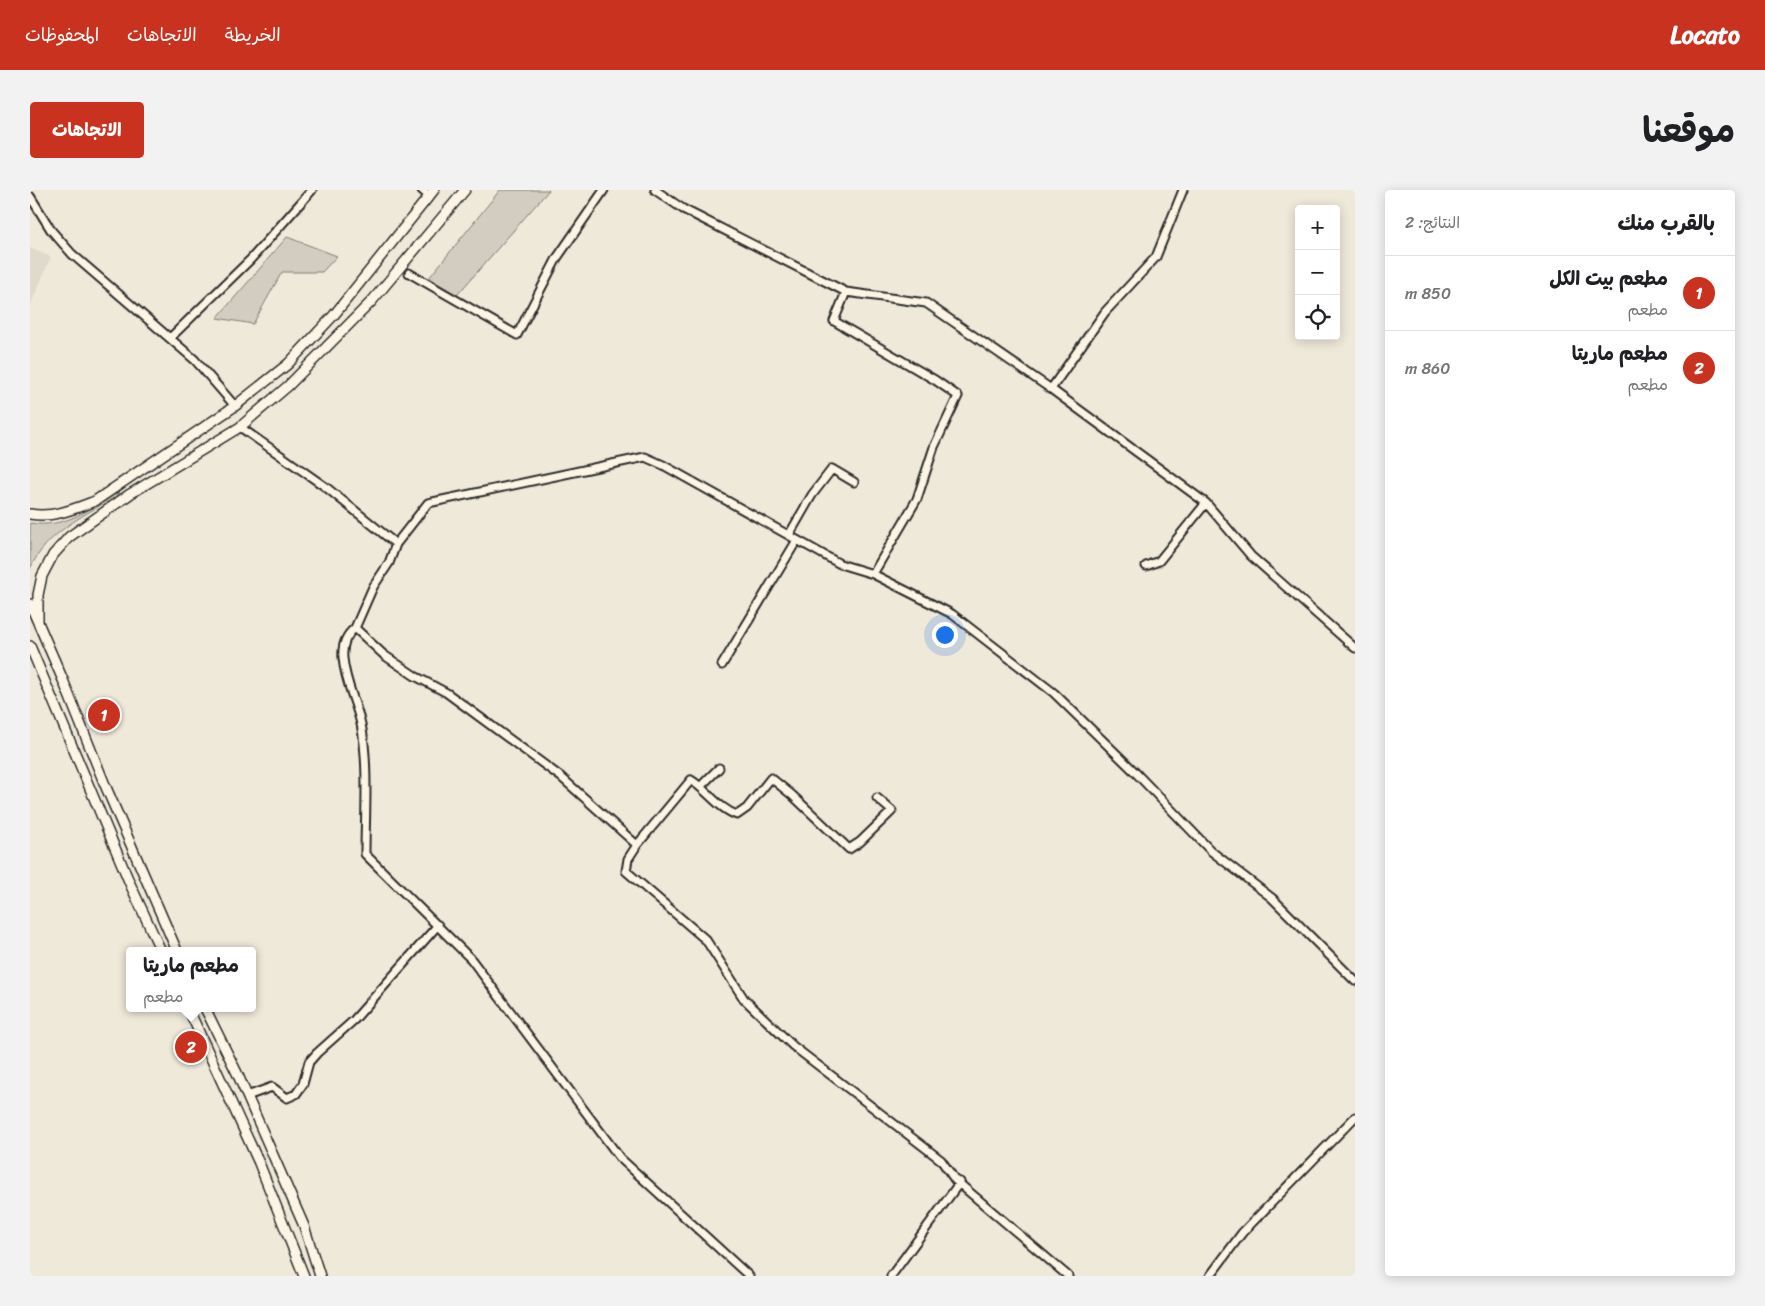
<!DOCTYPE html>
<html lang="ar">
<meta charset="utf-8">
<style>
body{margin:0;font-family:Sriracha,"Playpen Sans Arabic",sans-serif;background:#f2f2f2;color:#202124;direction:rtl}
.controls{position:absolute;right:15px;top:15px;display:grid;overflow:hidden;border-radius:5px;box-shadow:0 2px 12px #0003}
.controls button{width:45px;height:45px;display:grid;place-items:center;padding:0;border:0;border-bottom:1px solid #e0e0e0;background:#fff;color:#202124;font:25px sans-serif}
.you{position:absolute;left:914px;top:444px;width:18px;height:18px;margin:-12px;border:4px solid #fff;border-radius:50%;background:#1a73e8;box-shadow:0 0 0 8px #1a73e833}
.badge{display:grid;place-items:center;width:32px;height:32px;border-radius:50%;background:#c8321e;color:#fff;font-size:16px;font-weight:700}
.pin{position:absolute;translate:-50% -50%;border:2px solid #fff;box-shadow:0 1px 5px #0006}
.popup{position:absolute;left:96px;top:757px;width:130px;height:65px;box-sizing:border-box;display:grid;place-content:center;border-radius:5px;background:#fff;filter:drop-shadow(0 1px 4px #0005);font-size:16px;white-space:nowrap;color:#757577}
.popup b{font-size:19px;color:#202124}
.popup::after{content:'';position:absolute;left:50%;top:100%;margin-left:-10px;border:10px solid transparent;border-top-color:#fff}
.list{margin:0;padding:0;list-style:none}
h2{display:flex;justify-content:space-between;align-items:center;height:65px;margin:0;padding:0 20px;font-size:21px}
h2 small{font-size:16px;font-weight:400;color:#757577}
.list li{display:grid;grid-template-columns:32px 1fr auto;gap:15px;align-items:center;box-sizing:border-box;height:75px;padding:0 20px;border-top:1px solid #e0e0e0}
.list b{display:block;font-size:19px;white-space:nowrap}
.list p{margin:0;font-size:16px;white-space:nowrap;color:#757577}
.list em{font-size:16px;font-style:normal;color:#757577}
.icon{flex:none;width:28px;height:28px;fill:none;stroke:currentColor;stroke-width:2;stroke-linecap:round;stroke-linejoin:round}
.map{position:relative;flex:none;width:1325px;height:1086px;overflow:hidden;direction:ltr;border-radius:5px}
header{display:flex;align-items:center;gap:30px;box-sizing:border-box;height:70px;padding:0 25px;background:#c8321e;color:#fff}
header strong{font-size:24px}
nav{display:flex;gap:28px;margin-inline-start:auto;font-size:18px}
.intro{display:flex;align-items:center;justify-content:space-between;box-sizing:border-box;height:120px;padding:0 30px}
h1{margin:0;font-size:35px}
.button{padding:12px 22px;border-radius:5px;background:#c8321e;color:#fff;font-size:18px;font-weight:700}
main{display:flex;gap:30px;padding:0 30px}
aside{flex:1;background:#fff;border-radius:5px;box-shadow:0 2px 12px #0003}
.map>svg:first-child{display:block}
.built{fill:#e0dacc}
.green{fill:#d2cdc0;stroke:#7e7c76}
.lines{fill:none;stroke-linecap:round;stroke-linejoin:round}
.minor-casing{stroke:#2b2b2b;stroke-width:11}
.major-casing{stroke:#2b2b2b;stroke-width:12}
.minor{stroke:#fcf5e5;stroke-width:7}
.major{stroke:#fcf5e5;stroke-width:9}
</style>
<header>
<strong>Locato</strong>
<nav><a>الخريطة</a><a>الاتجاهات</a><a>المحفوظات</a></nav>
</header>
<div class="intro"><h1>موقعنا</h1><a class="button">الاتجاهات</a></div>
<main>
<aside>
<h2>بالقرب منك<small>النتائج: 2</small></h2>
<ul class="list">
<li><span class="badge">1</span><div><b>مطعم بيت الكل</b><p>مطعم</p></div><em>850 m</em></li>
<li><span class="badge">2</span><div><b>مطعم ماريتا</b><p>مطعم</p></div><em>860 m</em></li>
</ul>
</aside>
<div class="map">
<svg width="1325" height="1086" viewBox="0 0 1325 1086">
<rect width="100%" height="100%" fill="#efe9da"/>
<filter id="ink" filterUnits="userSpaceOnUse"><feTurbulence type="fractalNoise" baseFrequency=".02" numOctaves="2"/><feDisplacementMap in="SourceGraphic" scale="10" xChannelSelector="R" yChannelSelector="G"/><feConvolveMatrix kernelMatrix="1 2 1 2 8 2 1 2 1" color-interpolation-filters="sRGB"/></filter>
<g filter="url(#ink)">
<path class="built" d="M0 58 21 67 0 117Z"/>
<path class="green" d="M470 0H519L427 105 399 88Z
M257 47 307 66 292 82H252L223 134 187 128Z
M89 302 90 304C57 324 16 342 0 379V333C35 339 59 319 89 302Z"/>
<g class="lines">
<defs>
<path id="minor" d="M392 0 399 6
M625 0 653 19 816 102 896 113 1021 199 1176 313 1221 366 1325 458
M0 6 21 40 42 64 165 170 205 216
M379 83 487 145 527 68 574 0
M816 102 804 131 905 190 928 206 904 257 887 309 843 384
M140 148 221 69 282 0
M1021 199 1075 122 1126 67 1153 0
M210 237 297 298 366 354
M759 345 782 305 802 279 824 292
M1116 376 1129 371 1176 313
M325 438C316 445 312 456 313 468 315 492 326 512 331 534 339 572 335 625 335 664L441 769 590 968 719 1086
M692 475 767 350
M671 596 689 578
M607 655 661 590C677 600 689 619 707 625L717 618 741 588 762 605 819 659 830 652 862 621 847 608
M217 906 242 897 257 908 266 904 273 894 279 872 287 863 324 830 408 735
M861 1086 930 992
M1038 1086 944 1006 925 990 911 970 763 856 714 809 676 750 596 681 598 669 607 655 531 587 417 503 385 486 354 465 325 438 343 397 359 373 366 354 398 313 615 267 633 275 810 374 843 384 922 424 1024 503 1104 581 1181 661 1242 708 1325 791
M1180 1086 1212 1043 1325 927"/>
<path id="major" d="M0 324C23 328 44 319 65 311L205 216 258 174 304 125 404 0
M0 414 33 490 75 595 147 761
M8 432V405L12 386 23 365 39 347 100 304 210 237 258 196 342 111 435 0
M0 456 101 696 131 761
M158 818 229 973 274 1086
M175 818 207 883 274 1036 290 1086"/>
</defs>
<use href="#minor" class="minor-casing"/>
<use href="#major" class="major-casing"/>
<use href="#minor" class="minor"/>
<use href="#major" class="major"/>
</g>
</g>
</svg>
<div class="controls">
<button>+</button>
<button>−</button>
<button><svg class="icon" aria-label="locate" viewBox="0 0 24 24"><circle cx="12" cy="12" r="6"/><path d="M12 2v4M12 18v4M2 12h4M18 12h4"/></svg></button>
</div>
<div class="you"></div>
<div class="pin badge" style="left:74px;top:525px">1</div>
<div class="pin badge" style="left:161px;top:857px">2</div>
<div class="popup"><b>مطعم ماريتا</b>مطعم</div>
</div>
</main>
